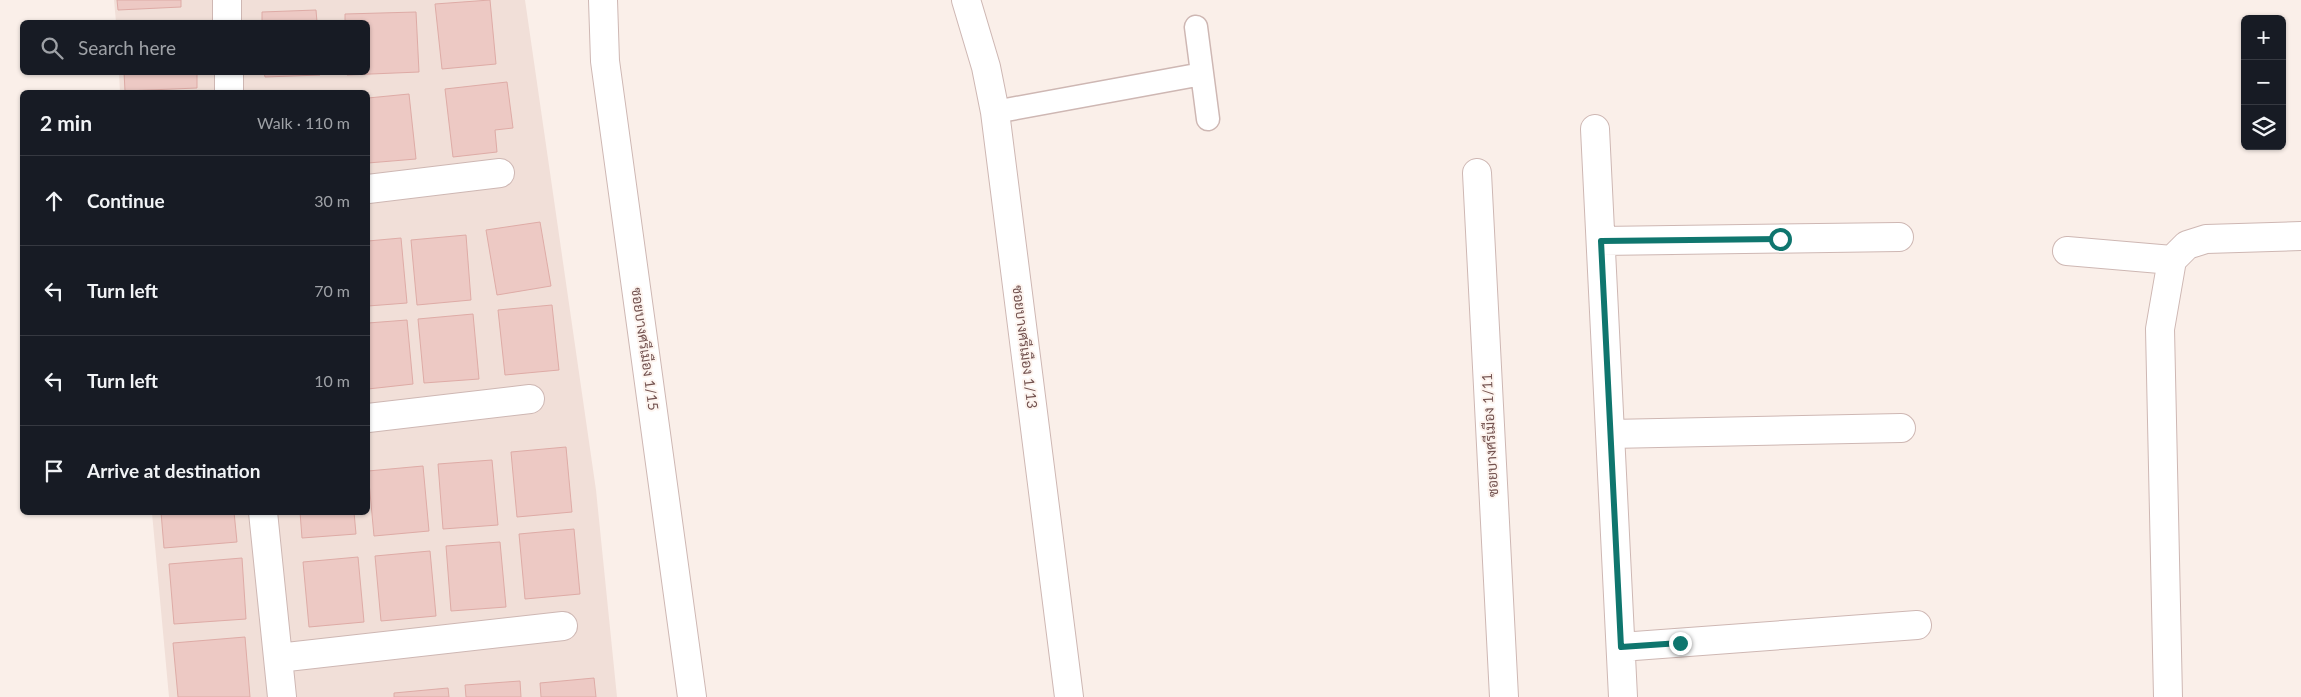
<!DOCTYPE html>
<meta charset="utf-8">
<style>
body{margin:0;font-family:Lato,Sarabun,sans-serif;background:#242831;color:#f1f3f6}
.controls{position:absolute;right:15px;top:15px;display:grid;overflow:hidden;border-radius:8px;box-shadow:0 1px 4px #0004}
.controls button{width:45px;height:45px;display:grid;place-items:center;padding:0;border:0;border-bottom:1px solid #363941;background:#171b24;color:#f1f3f6;font:25px sans-serif}
.stop{position:absolute;width:15px;height:15px;margin:-11px;border:4px solid #0f766e;border-radius:50%;background:#fff}
.stop.end{background:#0f766e;border-color:#fff;box-shadow:0 1px 5px #0008}
.list{margin:0;padding:0;list-style:none}
h2{display:flex;justify-content:space-between;align-items:center;height:65px;margin:0;padding:0 20px;font-size:21px}
h2 small{font-size:16px;font-weight:400;color:#9ea1a6}
.list li{display:grid;grid-template-columns:32px 1fr auto;gap:15px;align-items:center;box-sizing:border-box;height:90px;padding:0 20px;border-top:1px solid #363941}
.list b{display:block;font-size:19px;white-space:nowrap}
.list em{font-size:16px;font-style:normal;color:#9ea1a6}
.icon{flex:none;width:28px;height:28px;fill:none;stroke:currentColor;stroke-width:2;stroke-linecap:round;stroke-linejoin:round}
.map{position:relative;flex:none;width:2301px;height:697px;overflow:hidden}
.search{position:absolute;background:#171b24;box-shadow:0 1px 4px #0004;left:20px;top:20px;width:350px;height:55px;display:flex;align-items:center;gap:12px;box-sizing:border-box;padding:0 18px;border-radius:8px;color:#9ea1a6;font-size:19px}
.panel{position:absolute;background:#171b24;box-shadow:0 1px 4px #0004;left:20px;top:90px;width:350px;height:425px;border-radius:8px}
.map>svg:first-child{display:block}
.residential{fill:#f1dfd8}
.building{fill:#edc9c4;stroke:#deaba6}
.lines{fill:none;stroke-linecap:round;stroke-linejoin:round}
.lane-casing{stroke:#ceb7b3;stroke-width:25}
.street-casing{stroke:#ceb7b3;stroke-width:30}
.lane{stroke:#fff;stroke-width:22}
.street{stroke:#fff;stroke-width:28}
.route{stroke:#0f766e;stroke-width:6}
.labels{text-anchor:middle;stroke-width:4;stroke-linejoin:round;paint-order:stroke}
.street-label{font-size:14px;fill:#73524f;stroke:#fdf4ef}
</style>
<div class="map">
<svg width="2301" height="697" viewBox="0 0 2301 697">
<rect width="100%" height="100%" fill="#faefe9"/>
<path class="residential" d="M114 0H525L596 490 617 697H169L152 513 368 512V92H120L119 73 368 72V22H116Z"/>
<path class="building" d="M117 0H181V7L118 10Z
M490 0 496 64 442 69 435 4Z
M316 10 317 22H262V12Z
M416 12 419 72 347 75V72H368V22H345V14Z
M124 72H197V88L125 91Z
M264 72H319L320 75 265 77Z
M507 82 513 128 495 130 497 152 453 157 445 89Z
M409 94 416 159 368 163V98Z
M540 222 551 286 497 295 486 230Z
M466 235 471 300 417 305 411 240Z
M401 238 407 303 368 306V241Z
M552 305 559 370 505 375 498 310Z
M473 314 479 379 424 383 418 319Z
M407 320 413 384 368 389V323Z
M566 447 572 512 517 517 511 452Z
M492 460 498 525 443 529 438 464Z
M423 466 429 531 374 536 368 471Z
M161 512H234L237 542 164 548Z
M300 512H354L356 534 302 538Z
M574 529 580 594 525 599 519 534Z
M500 542 506 607 451 611 446 546Z
M430 551 436 616 381 621 375 556Z
M358 557 364 622 309 627 303 562Z
M242 558 246 619 174 624 169 564Z
M245 637 250 697H178L173 643Z
M594 678 596 697H541L540 683Z
M520 681 521 697H466L465 685Z
M448 688 449 697H394V693Z"/>
<g class="lines">
<defs>
<path id="lane" d="M1196 27 1208 119
M995 112 1202 74"/>
<path id="street" d="M227 0V22
M603 0 605 61 692 697
M966 0 986 67 995 112 1069 697
M229 72V92
M1595 129 1623 697
M1477 173 1504 697
M368 189 500 173
M1601 241 1899 237
M2067 251 2172 260
M368 418 530 399
M1610 434 1901 428
M263 512 282 697
M1621 647 1917 625
M278 658 563 626
M2168 697 2160 329 2172 260 2187 245 2206 239 2301 236"/>
</defs>
<use href="#lane" class="lane-casing"/>
<use href="#street" class="street-casing"/>
<use href="#lane" class="lane"/>
<use href="#street" class="street"/>
</g>
<g class="lines">
<path class="route" d="M1680 643 1621 647 1601 241 1780 239"/>
</g>
<g class="labels">
<g class="street-label">
<text transform="translate(1025 347) rotate(83)" y="5">ซอยบางศรีเมือง 1/13</text>
<text transform="translate(645 349) rotate(82)" y="5">ซอยบางศรีเมือง 1/15</text>
<text transform="translate(1490 435) rotate(-93)" y="5">ซอยบางศรีเมือง 1/11</text>
</g>
</g>
</svg>
<div class="controls">
<button>+</button>
<button>−</button>
<button><svg class="icon" aria-label="layers" viewBox="0 0 24 24"><path d="M12 4l9 5-9 5-9-5zM3 14l9 5 9-5"/></svg></button>
</div>
<div class="stop" style="left:1780px;top:239px"></div>
<div class="stop end" style="left:1680px;top:643px"></div>
<div class="search"><svg class="icon" aria-label="search" viewBox="0 0 24 24"><circle cx="10" cy="10" r="6"/><path d="M15 15l6 6"/></svg>Search here</div>
<section class="panel">
<h2>2 min<small>Walk · 110 m</small></h2>
<ul class="list">
<li><svg class="icon" aria-label="ahead" viewBox="0 0 24 24"><path d="M12 20V5M6 11l6-6 6 6"/></svg><div><b>Continue</b></div><em>30 m</em></li>
<li><svg class="icon" aria-label="left" viewBox="0 0 24 24"><path d="M17 20v-9H6M10 6l-5 5 5 5"/></svg><div><b>Turn left</b></div><em>70 m</em></li>
<li><svg class="icon" aria-label="left" viewBox="0 0 24 24"><path d="M17 20v-9H6M10 6l-5 5 5 5"/></svg><div><b>Turn left</b></div><em>10 m</em></li>
<li><svg class="icon" aria-label="arrive" viewBox="0 0 24 24"><path d="M6 21V4h12l-3 4 3 4H6"/></svg><div><b>Arrive at destination</b></div></li>
</ul>
</section>
</div>
